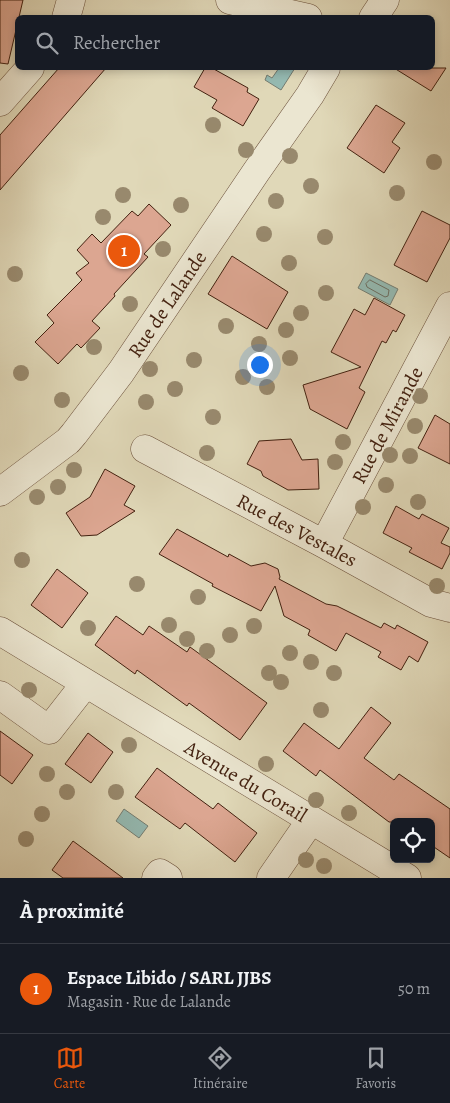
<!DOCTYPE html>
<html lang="fr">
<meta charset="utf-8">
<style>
body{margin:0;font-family:Alegreya,serif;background:#242831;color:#f1f3f6}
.controls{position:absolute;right:15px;bottom:15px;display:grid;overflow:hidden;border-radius:8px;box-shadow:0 2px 8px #0003}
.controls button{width:45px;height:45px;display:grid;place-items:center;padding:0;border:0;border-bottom:1px solid #363941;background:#171b24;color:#f1f3f6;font:25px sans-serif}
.you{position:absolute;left:259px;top:364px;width:18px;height:18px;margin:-12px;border:4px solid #fff;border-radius:50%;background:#1a73e8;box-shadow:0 0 0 8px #1a73e833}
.badge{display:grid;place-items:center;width:32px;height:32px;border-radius:50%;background:#ea580c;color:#fff;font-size:16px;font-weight:700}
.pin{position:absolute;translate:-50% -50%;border:2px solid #fff;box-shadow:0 1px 5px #0006}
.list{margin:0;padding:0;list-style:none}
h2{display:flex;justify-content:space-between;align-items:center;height:65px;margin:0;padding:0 20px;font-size:21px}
h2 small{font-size:16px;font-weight:400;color:#9ea1a6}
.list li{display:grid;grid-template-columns:32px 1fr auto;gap:15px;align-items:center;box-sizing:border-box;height:90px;padding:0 20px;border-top:1px solid #363941}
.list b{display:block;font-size:19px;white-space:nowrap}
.list p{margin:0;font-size:16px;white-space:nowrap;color:#9ea1a6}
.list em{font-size:16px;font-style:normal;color:#9ea1a6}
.icon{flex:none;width:28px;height:28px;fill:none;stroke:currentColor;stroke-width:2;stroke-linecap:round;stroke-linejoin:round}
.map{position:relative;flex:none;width:450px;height:878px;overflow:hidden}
.search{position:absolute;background:#171b24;box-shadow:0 2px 8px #0003;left:15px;right:15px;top:15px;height:55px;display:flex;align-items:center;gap:12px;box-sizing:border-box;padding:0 18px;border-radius:8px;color:#9ea1a6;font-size:19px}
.sheet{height:155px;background:#171b24}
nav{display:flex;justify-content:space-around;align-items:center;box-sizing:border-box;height:70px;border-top:1px solid #363941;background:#171b24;font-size:14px;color:#9ea1a6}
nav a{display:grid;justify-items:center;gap:2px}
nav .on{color:#ea580c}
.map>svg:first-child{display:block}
.water{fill:#94b9b1;stroke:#747c71}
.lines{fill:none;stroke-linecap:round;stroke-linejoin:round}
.shore{stroke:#6c6d60;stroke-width:1}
.building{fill:#dca691;stroke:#432110}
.minor-casing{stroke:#6a4f3a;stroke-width:29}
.minor{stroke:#ebe6d1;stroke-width:28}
.tree{fill:#98896d}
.labels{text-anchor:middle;stroke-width:4;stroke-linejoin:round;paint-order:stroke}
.street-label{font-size:20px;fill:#432110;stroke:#ebe6d1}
</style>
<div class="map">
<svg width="450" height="878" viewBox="0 0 450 878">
<rect width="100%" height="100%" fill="#e0d8b8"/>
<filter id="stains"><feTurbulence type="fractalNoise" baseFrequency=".004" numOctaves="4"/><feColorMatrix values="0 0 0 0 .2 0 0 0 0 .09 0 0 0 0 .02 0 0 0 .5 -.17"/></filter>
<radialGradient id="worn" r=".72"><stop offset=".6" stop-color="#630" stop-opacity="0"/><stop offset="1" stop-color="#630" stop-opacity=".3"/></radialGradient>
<path class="water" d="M279 68H295L281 90 265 80 267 75 272 78Z
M366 273 398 289 390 305 358 288Z
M124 809 148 826 139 838 116 821Z"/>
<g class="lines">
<path class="shore" d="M370 280 389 290 388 296 385 297 367 287 366 284Z"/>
</g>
<path class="building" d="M0 0H23L8 64 0 63Z
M59 68H106L0 190V135Z
M205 68H212L248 88 247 92 259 99 243 126 212 108 217 100 194 87Z
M394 68H446L431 91Z
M376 105 405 123 392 142 400 148 384 173 347 148Z
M149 204 171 225 144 254 148 257 114 294 115 296 92 321 100 328 81 348 77 344 58 364 35 342 54 323 47 315 82 280 76 273 89 263 77 250 92 234 101 243 132 211 138 216Z
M422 211 450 225V238L427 282 394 265Z
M232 256 288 292 267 329 208 294Z
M374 298 405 315 396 332 393 330 386 343 382 341 359 388 365 392 347 429 310 409 303 385 361 367 331 352 354 309 365 315Z
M435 415 450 424V464L418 448Z
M291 439 302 460 318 459 319 489 288 490 263 476 261 471 247 464 259 441Z
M105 469 135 486 124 505 135 511 97 535 81 536 66 513 90 497Z
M396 506 419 519 422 514 449 528 441 543 450 547V553L442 569 409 552 412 548 383 533Z
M177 529 228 557 229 554 251 566 265 563 278 569 280 577 279 579 326 604 337 606 381 628 384 623 395 629 397 625 428 642 418 662 409 656 401 670 378 657 381 652 346 633 336 651 308 635 310 630 284 616 275 586 261 611 212 586 213 584 159 554Z
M57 569 88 593 62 628 31 605Z
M116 616 143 635 149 626 187 652 190 647 267 703 240 740 189 703 187 706 137 670 135 674 95 645Z
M371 707 391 723 364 758 394 780 399 774 450 809V858L431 845V822H389L320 770 316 776 283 751 304 723 339 749Z
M0 731 33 755 12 784 0 775Z
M88 733 113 752 91 783 65 764Z
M157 768 213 809 218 803 257 833 235 862 185 823 180 829 135 797Z
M73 841 123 878H63L52 870Z"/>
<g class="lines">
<defs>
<path id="minor" d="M230 0 308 18
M66 18 71 0
M373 18 385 0
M0 102 30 68
M145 449 324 544 431 603 450 608
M0 492 68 441 74 434 121 372 256 172 310 95 326 68
M324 544 450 306
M0 631 407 878
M0 695 49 730 85 684
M156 878 160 873 168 878
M271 878 311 820"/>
</defs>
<use href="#minor" class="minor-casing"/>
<use href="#minor" class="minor"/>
</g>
<g class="tree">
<circle cx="213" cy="125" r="8"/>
<circle cx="246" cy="150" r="8"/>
<circle cx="290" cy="156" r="8"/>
<circle cx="434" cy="162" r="8"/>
<circle cx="311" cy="186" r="8"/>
<circle cx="397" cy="193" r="8"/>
<circle cx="123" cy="195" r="8"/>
<circle cx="276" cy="201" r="8"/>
<circle cx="181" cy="205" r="8"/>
<circle cx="103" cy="217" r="8"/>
<circle cx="264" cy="234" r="8"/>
<circle cx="325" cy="237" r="8"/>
<circle cx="163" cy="249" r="8"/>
<circle cx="289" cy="263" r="8"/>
<circle cx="15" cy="274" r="8"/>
<circle cx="326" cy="293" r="8"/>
<circle cx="130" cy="304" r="8"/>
<circle cx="301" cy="313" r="8"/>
<circle cx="226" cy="326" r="8"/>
<circle cx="286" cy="330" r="8"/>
<circle cx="259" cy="344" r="8"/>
<circle cx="94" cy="347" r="8"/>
<circle cx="290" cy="358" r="8"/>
<circle cx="194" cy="360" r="8"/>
<circle cx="150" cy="369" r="8"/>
<circle cx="21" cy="373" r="8"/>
<circle cx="243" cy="377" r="8"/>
<circle cx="267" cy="387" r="8"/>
<circle cx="175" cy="389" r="8"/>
<circle cx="420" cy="396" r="8"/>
<circle cx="62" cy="400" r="8"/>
<circle cx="146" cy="402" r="8"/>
<circle cx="213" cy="417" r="8"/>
<circle cx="415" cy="426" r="8"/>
<circle cx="343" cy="442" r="8"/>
<circle cx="207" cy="453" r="8"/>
<circle cx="390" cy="455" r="8"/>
<circle cx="410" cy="456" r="8"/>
<circle cx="335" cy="462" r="8"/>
<circle cx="74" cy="470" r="8"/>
<circle cx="386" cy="485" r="8"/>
<circle cx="58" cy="487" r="8"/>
<circle cx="37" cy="497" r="8"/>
<circle cx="418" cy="502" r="8"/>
<circle cx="363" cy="507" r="8"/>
<circle cx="22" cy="560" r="8"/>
<circle cx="137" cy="584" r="8"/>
<circle cx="437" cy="586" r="8"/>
<circle cx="198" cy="597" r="8"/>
<circle cx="169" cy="625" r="8"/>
<circle cx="254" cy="626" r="8"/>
<circle cx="88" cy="628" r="8"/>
<circle cx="230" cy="635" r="8"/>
<circle cx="187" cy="639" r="8"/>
<circle cx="207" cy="651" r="8"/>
<circle cx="290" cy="653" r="8"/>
<circle cx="311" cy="662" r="8"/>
<circle cx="269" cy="673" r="8"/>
<circle cx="334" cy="673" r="8"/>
<circle cx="281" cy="682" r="8"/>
<circle cx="29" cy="690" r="8"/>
<circle cx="321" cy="710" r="8"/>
<circle cx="129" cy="745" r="8"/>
<circle cx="266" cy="764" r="8"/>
<circle cx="47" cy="774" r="8"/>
<circle cx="67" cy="792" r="8"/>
<circle cx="116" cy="792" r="8"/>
<circle cx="316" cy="800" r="8"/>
<circle cx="349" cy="813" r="8"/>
<circle cx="42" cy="814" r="8"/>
<circle cx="26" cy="839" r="8"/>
<circle cx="306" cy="860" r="8"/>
<circle cx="324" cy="866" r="8"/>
</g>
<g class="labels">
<g class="street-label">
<text transform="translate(167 304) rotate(-56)" y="7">Rue de Lalande</text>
<text transform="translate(387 425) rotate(-62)" y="7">Rue de Mirande</text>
<text transform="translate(297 530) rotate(28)" y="7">Rue des Vestales</text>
<text transform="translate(246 781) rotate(31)" y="7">Avenue du Corail</text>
</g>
</g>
<rect width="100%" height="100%" filter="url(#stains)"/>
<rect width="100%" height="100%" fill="url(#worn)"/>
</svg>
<div class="controls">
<button><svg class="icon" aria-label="locate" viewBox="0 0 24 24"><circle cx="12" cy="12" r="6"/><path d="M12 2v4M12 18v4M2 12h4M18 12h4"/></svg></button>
</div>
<div class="you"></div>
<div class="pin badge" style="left:124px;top:251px">1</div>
<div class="search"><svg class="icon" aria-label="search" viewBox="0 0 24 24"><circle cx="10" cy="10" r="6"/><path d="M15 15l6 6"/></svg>Rechercher</div>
</div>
<section class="sheet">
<h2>À proximité<small></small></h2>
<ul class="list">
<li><span class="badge">1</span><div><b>Espace Libido / SARL JJBS</b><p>Magasin · Rue de Lalande</p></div><em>50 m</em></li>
</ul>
</section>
<nav>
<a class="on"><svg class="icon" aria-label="map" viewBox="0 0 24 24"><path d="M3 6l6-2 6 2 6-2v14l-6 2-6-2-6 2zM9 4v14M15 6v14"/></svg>Carte</a>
<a><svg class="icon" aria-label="directions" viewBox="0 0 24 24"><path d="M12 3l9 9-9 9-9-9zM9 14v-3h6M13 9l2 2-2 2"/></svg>Itinéraire</a>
<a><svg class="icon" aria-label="saved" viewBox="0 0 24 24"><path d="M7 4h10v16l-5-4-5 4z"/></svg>Favoris</a>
</nav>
